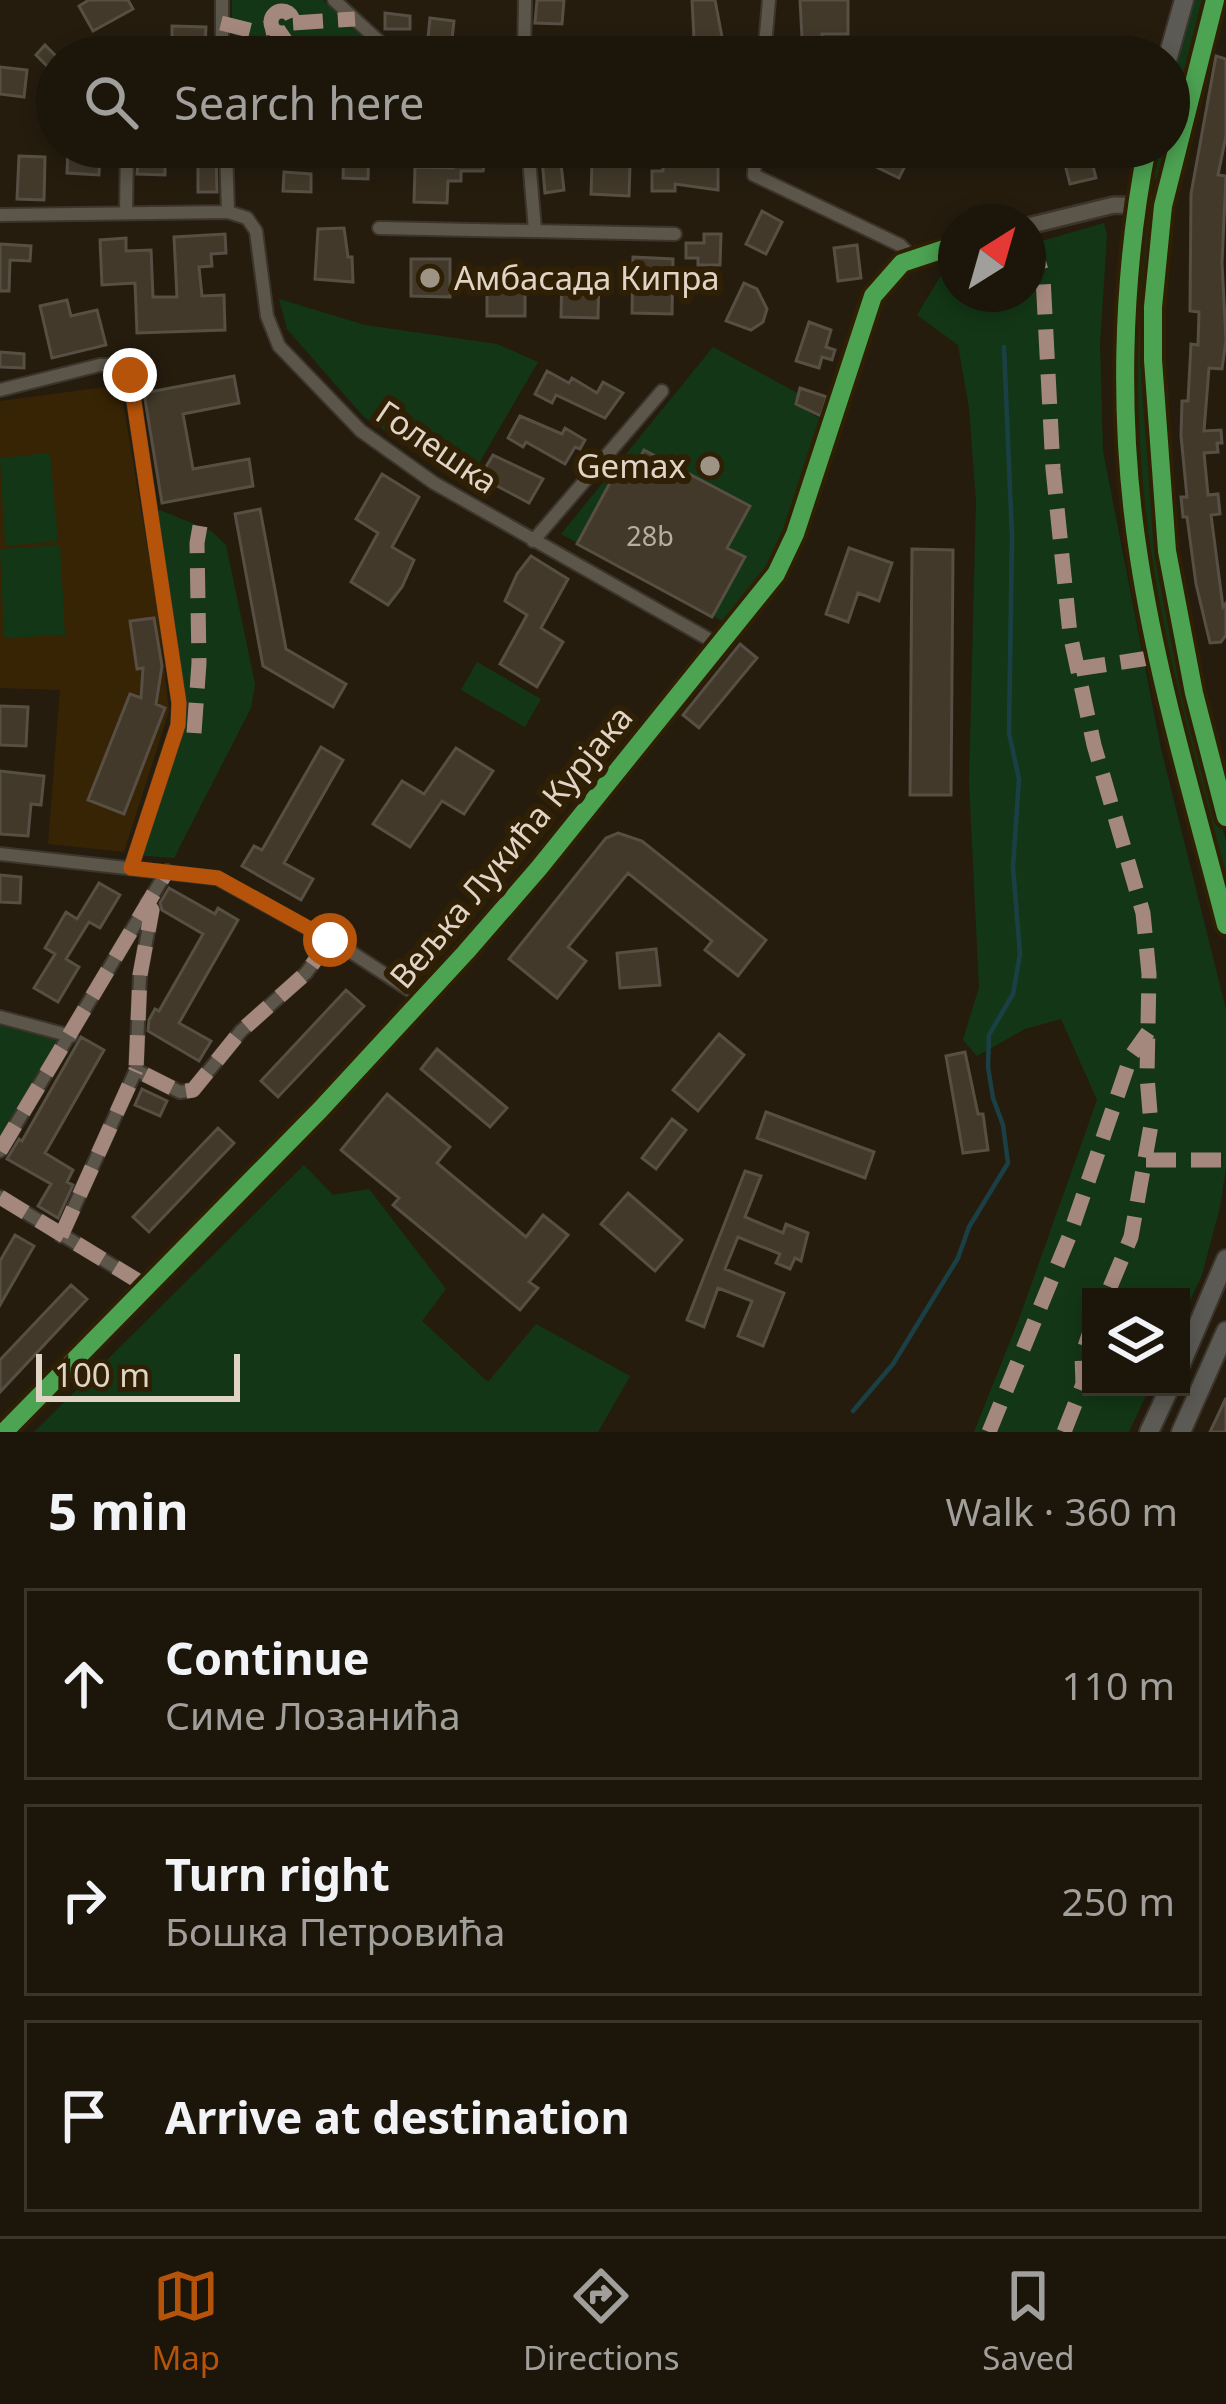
<!DOCTYPE html>
<meta charset="utf-8">
<style>
body{margin:0;font-family:"Noto Sans",sans-serif;background:#251e13;color:#f1f3f6}
.controls{position:absolute;right:36px;bottom:36px;display:grid;overflow:hidden;border-radius:0px;box-shadow:0 6px 18px #0003}
.controls button{width:108px;height:108px;display:grid;place-items:center;padding:0;border:0;border-bottom:3px solid #3a342b;background:#1c150a;color:#f1f3f6;font:60px sans-serif}
.compass{position:absolute;left:938px;top:204px;width:108px;height:108px;border-radius:50%;background:#1c150a;box-shadow:0 6px 18px #0003;rotate:37deg}
.scale{position:absolute;left:36px;bottom:30px;width:204px;box-sizing:border-box;padding-left:12px;border:6px solid #dfd4c5;border-top:0;font-size:33px;line-height:42px;white-space:nowrap;color:#dfd4c5;-webkit-text-stroke:9px #2f1f04;paint-order:stroke}
.stop{position:absolute;width:36px;height:36px;margin:-27px;border:9px solid #b45309;border-radius:50%;background:#fff}
.stop.end{background:#b45309;border-color:#fff;box-shadow:0 3px 12px #0008}
.list{margin:0;padding:0;list-style:none}
h2{display:flex;justify-content:space-between;align-items:center;height:156px;margin:0;padding:0 48px;font-size:51px}
h2 small{font-size:39px;font-weight:400;color:#a09f9c}
.list li{display:grid;grid-template-columns:78px 1fr auto;gap:36px;align-items:center;box-sizing:border-box;height:192px;margin:0 24px 24px;padding:0 24px;border:3px solid #3a342b;border-radius:0px}
.list b{display:block;font-size:45px;white-space:nowrap}
.list p{margin:0;font-size:39px;white-space:nowrap;color:#a09f9c}
.list em{font-size:39px;font-style:normal;color:#a09f9c}
.icon{flex:none;width:66px;height:66px;fill:none;stroke:currentColor;stroke-width:2;stroke-linecap:round;stroke-linejoin:round}
.map{position:relative;flex:none;width:1226px;height:1432px;overflow:hidden}
.search{position:absolute;background:#1c150a;box-shadow:0 6px 18px #0003;left:36px;right:36px;top:36px;height:132px;display:flex;align-items:center;gap:30px;box-sizing:border-box;padding:0 42px;border-radius:66px;color:#a09f9c;font-size:45px}
.sheet{height:804px;background:#1c150a}
nav{display:flex;justify-content:space-around;align-items:center;box-sizing:border-box;height:168px;border-top:3px solid #3a342b;background:#1c150a;font-size:33px;color:#a09f9c}
nav a{display:grid;justify-items:center;gap:6px}
nav .on{color:#b45309}
.map>svg:first-child{display:block}
.built{fill:#372404}
.green{fill:#133716}
.lines{fill:none;stroke-linecap:round;stroke-linejoin:round}
.stream{stroke:#1a4046;stroke-width:4.5}
.building{fill:#42392a;stroke:#574f44;stroke-width:3}
.minor-casing{stroke:#3c352c;stroke-width:16}
.tertiary-casing{stroke:#3c352c;stroke-width:20}
.secondary-casing{stroke:#3c352c;stroke-width:22}
.minor{stroke:#5c554a;stroke-width:12}
.tertiary{stroke:#5c554a;stroke-width:15}
.secondary{stroke:#5c5a54;stroke-width:18}
.quiet{stroke:#a5887d;stroke-width:15;stroke-dasharray:30 15;stroke-linecap:butt}
.cycleway-casing{stroke:#2f1f04;stroke-width:26}
.cycleway{stroke:#4ca352;stroke-width:18}
.route{stroke:#b45309;stroke-width:15}
.poi-dot{fill:#9e9485;stroke:#2f1f04;stroke-width:4.5}
.labels{text-anchor:middle;stroke-width:12;stroke-linejoin:round;paint-order:stroke}
.number-label{font-size:27px;fill:#b8ad9e}
.poi-label{font-size:33px;fill:#dfd4c5;stroke:#2f1f04;text-anchor:start}
.street-label{font-size:33px;fill:#dfd4c5;stroke:#2f1f04}
</style>
<div class="map">
<svg width="1226" height="1432" viewBox="0 0 1226 1432">
<rect width="100%" height="100%" fill="#251c0e"/>
<path class="built" d="M120 385 156 598 169 711 124 852 48 844 60 690 0 688V401Z"/>
<path class="green" d="M232 0H323L383 57H261L232 33Z
M1191 0H1207L1165 172 1155 180 1149 176 1152 147H1169V77Z
M1145 216 1152 220 1146 333 1151 475 1161 555 1199 740 1226 841V897C1199 797 1169 697 1151 594 1128 470 1131 345 1142 219Z
M1104 223 1107 235 1100 344 1103 451 1161 749 1226 1010V1167L1220 1207 1202 1275 1181 1320V1297H1091V1387H1150L1129 1432H974L1019 1319 1097 1100 1061 1019 1025 1029 977 1056 963 1040 979 987 969 783 976 501 969 408 958 345 917 315 946 267 956 264V294H1028V245Z
M279 299 365 325 497 344 538 362 467 484 363 416 287 329Z
M713 347 799 394 796 404 821 419 781 547 760 582 722 621 561 534Z
M50 453 58 541 5 546 0 458Z
M160 510 211 531 226 545 255 684 251 708 174 858 135 855 178 725 152 512Z
M60 545 65 635 4 638 0 549Z
M477 662 541 699 525 727 461 690Z
M0 1017 71 1036 0 1151Z
M304 1165 333 1195 369 1189 446 1289 422 1321 488 1382 536 1324 630 1376 598 1432H34Z"/>
<g class="lines">
<path class="stream" d="M853 1411 893 1364 958 1258 969 1227 1008 1163 1003 1125 993 1098 988 1067 989 1035 1013 994 1020 954 1013 867 1019 779 1009 733 1012 536 1004 347"/>
</g>
<path class="building" d="M89 0H128L133 9 93 31 79 6Z
M537 0H564L562 24 535 23Z
M692 0H715L722 37 694 39Z
M800 0H848V34H822L823 57H803Z
M385 13 410 16V29H385Z
M430 18 454 21 450 57H426Z
M172 26 206 27 205 47 172 46Z
M45 45 57 57V91L44 79 52 71 36 55Z
M561 45 562 57H538V46Z
M1216 56 1226 59V136L1218 175 1226 176 1222 263 1226 340 1222 369 1209 368 1204 431 1221 430 1222 443H1217L1218 452 1204 453 1208 495 1218 494 1220 514 1211 515 1223 607 1226 603V635L1221 642 1210 643 1196 584 1187 517H1183L1181 497H1187L1181 436 1182 401H1188L1191 344 1198 345 1199 312 1190 311 1191 194Z
M0 67 27 70 24 97 0 94Z
M68 147H100L99 175 67 173Z
M139 147H165V175L137 174Z
M236 147H264V157H250V163H237Z
M344 147H369L368 179 343 178Z
M453 147H487L483 171H461V181H448L447 203 414 202 415 167 453 168Z
M541 147H564L567 163 561 164 564 190 545 193Z
M835 147H867L905 166 899 178Z
M1073 147H1088L1096 178 1070 184 1062 153Z
M198 152H216L217 192H198Z
M698 154 718 155V190L675 184V191H652V171H663V163H694Z
M19 156 45 157 44 200 17 199Z
M592 164 630 166 629 196 591 194Z
M284 172 311 174V192L283 191Z
M762 211 782 222 766 254 746 244Z
M344 228 348 257H352L353 282 315 279 318 229Z
M225 234 226 253 211 254 212 266 199 267 202 296 224 295 225 330 137 333 135 283 102 285 100 240 126 238V251L151 250 153 297H177L174 237Z
M704 234H721L720 265H698V258H686V243H704Z
M0 244 31 246 30 261 10 260 9 291H0Z
M857 245 861 278 838 281 834 248Z
M633 257 673 259 672 314 632 313Z
M411 259H450V297L411 296Z
M562 273 599 275 598 318 561 317Z
M487 275H525V316H487Z
M744 283 757 289 767 309 763 322 751 330 726 321Z
M67 300 71 316 97 310 106 345 52 358 40 306Z
M809 322 831 330 826 347 835 350 832 360 822 357 819 368 796 361Z
M0 352 24 354V368L0 367Z
M547 371 569 383 572 378 597 393 603 382 623 393 605 418 556 395 552 403 535 394Z
M234 376 239 403 183 414 193 469 249 459 253 486 162 503 144 393Z
M800 388 827 397 821 416 796 404Z
M520 416 562 434 565 428 585 440 580 449 575 447 565 464 526 442 523 447 508 438Z
M644 450 750 506 727 548 745 557 712 617 577 544 618 468 631 475Z
M493 455 543 479 529 503 480 477Z
M382 474 419 497 392 547 414 560 402 587 388 605 351 582 378 533 356 519Z
M260 509 286 649 346 684 333 707 263 666 235 514Z
M849 548 892 563 879 601 858 593 848 622 826 614Z
M912 549 953 550 951 795H910Z
M531 556 568 579 541 628 563 642 537 687 500 664 527 615 505 601 517 574Z
M154 618 162 666 156 704 165 708 124 814 88 800 130 694 141 698 143 668 137 669 130 621Z
M740 644 757 658 699 728 683 715Z
M0 706 28 707 26 746 0 745Z
M321 747 343 760 284 863 313 879 301 900 242 866 254 846 262 850Z
M456 748 493 771 464 814 442 801 410 847 373 824 402 781 424 794Z
M0 771 44 776 41 805 31 804 28 836 0 834Z
M618 833 642 841 766 940 738 976 705 950 712 941 628 873 568 947 586 961 557 998 509 959 606 838Z
M0 875 21 877 20 903 0 902Z
M99 883 120 895 100 928 89 922 66 959 79 967 58 1002 34 988 55 954 45 948 66 912 77 919Z
M169 888 215 914 218 908 238 920 179 1023 211 1041 199 1061 148 1031 149 1020 155 1009 159 1011 203 934 162 910 160 903Z
M656 949 660 985 620 988 617 953Z
M346 990 364 1006 278 1097 261 1081Z
M719 1034 744 1055 698 1111 673 1090Z
M81 1037 104 1050 45 1153 73 1170 67 1182 73 1185 58 1218 38 1206 51 1184 7 1159 19 1139 22 1141Z
M437 1049 507 1108 490 1127 421 1069Z
M965 1052 978 1114H983L988 1150 963 1153 946 1056Z
M142 1089 167 1101 160 1116 135 1105Z
M387 1094 450 1147 437 1163 526 1237 543 1215 568 1235 529 1282 538 1288 520 1310 393 1205 399 1198 341 1150Z
M766 1112 874 1152 865 1178 757 1138Z
M672 1119 686 1130 656 1169 642 1158Z
M218 1128 234 1143 149 1232 133 1217Z
M745 1171 761 1176 745 1217 783 1233 786 1224 808 1233 801 1261 795 1258 790 1269 776 1263 780 1254 738 1237 725 1269 784 1293 763 1346 738 1336 752 1301 718 1288 704 1327 687 1320Z
M628 1193 682 1240 655 1271 601 1224Z
M15 1235 34 1246 0 1305V1261Z
M71 1285 87 1299 0 1392V1360Z
M1226 1398V1432H1210Z"/>
<g class="lines">
<defs>
<path id="minor" d="M222 0V57
M334 0 396 57
M524 57 525 0
M764 57 769 0
M226 147 228 212
M528 147 535 230
M756 147 754 175 900 245 912 257
M126 213 127 147
M0 215 228 212 247 218 256 231 267 316 279 346 361 431 434 483 719 645
M379 228 675 234
M0 390 100 365H119L130 375 179 703 178 725 131 868
M533 541 662 391
M0 854 217 878 351 952 423 999
M147 903 152 910 140 975 136 1070 180 1092 193 1090 241 1031 306 973 330 940
M0 1017 71 1036
M0 1151 167 871
M0 1197 148 1287
M61 1236 136 1070"/>
<path id="tertiary" d="M1028 226 1114 205 1163 206
M4 1432 320 1110 466 952 539 868 776 574 795 534 873 296 902 263 956 245"/>
<path id="secondary" d="M1215 0 1163 206 1153 307V360L1167 551 1194 693 1226 817
M1168 57 1184 0
M1147 147C1121 280 1118 424 1139 558 1158 683 1195 803 1226 925
M1181 1364 1226 1259
M1149 1432 1170 1387
M1181 1432 1226 1331"/>
</defs>
<use href="#minor" class="minor-casing"/>
<use href="#tertiary" class="tertiary-casing"/>
<use href="#secondary" class="secondary-casing"/>
<use href="#minor" class="minor"/>
<use href="#tertiary" class="tertiary"/>
<use href="#secondary" class="secondary"/>
<path class="quiet" d="M271 22a11 11 0 1 1 22 0a11 11 0 1 1-22 0Z
M221 23 253 31 271 27
M293 23 355 19
M1032 241 1043 277 1053 469 1070 634 1094 745 1143 913 1149 974 1147 1076 1151 1125 1131 1237 1106 1297
M1076 669 1149 658
M194 733 199 663 197 543 200 526
M147 903 152 910 140 975 136 1070 180 1092 193 1090 241 1031 306 973 330 940
M0 1151 167 871
M1146 1160H1226
M0 1197 148 1287
M61 1236 136 1070
M989 1432 1069 1237 1131 1056 1148 1032
M1064 1432 1083 1384 1082 1355 1091 1329"/>
<defs>
<path id="cycleway" d="M1215 0 1163 206 1153 307V360L1167 551 1194 693 1226 817
M1147 147C1121 280 1118 424 1139 558 1158 683 1195 803 1226 925
M4 1432 320 1110 466 952 539 868 776 574 795 534 873 296 902 263 956 245"/>
</defs>
<use href="#cycleway" class="cycleway-casing"/>
<use href="#cycleway" class="cycleway"/>
</g>
<g class="lines">
<path class="route" d="M130 375 179 703 178 725 131 868 218 878 330 940"/>
</g>
<g class="poi-dot">
<circle cx="430" cy="278" r="12"/>
<circle cx="710" cy="466" r="12"/>
</g>
<g class="labels">
<g class="number-label">
<text x="650" y="546">28b</text>
</g>
<g class="poi-label">
<text x="454" y="290">Амбасада Кипра</text>
<text x="686" y="478" text-anchor="end">Gemax</text>
</g>
<g class="street-label">
<text transform="translate(437 447) rotate(34)" y="12">Голешка</text>
<text transform="translate(511 847) rotate(-50)" y="12">Вељка Лукића Курјака</text>
</g>
</g>
</svg>
<div class="controls">
<button><svg class="icon" aria-label="layers" viewBox="0 0 24 24"><path d="M12 4l9 5-9 5-9-5zM3 14l9 5 9-5"/></svg></button>
</div>
<svg class="compass" viewBox="-18 -18 36 36"><path d="M0-13l5 13h-10z" fill="#e53935"/><path d="M0 13l5-13h-10z" fill="#a09f9c"/></svg>
<div class="scale">100 m</div>
<div class="stop" style="left:330px;top:940px"></div>
<div class="stop end" style="left:130px;top:375px"></div>
<div class="search"><svg class="icon" aria-label="search" viewBox="0 0 24 24"><circle cx="10" cy="10" r="6"/><path d="M15 15l6 6"/></svg>Search here</div>
</div>
<section class="sheet">
<h2>5 min<small>Walk · 360 m</small></h2>
<ul class="list">
<li><svg class="icon" aria-label="ahead" viewBox="0 0 24 24"><path d="M12 20V5M6 11l6-6 6 6"/></svg><div><b>Continue</b><p>Симе Лозанића</p></div><em>110 m</em></li>
<li><svg class="icon" aria-label="right" viewBox="0 0 24 24"><path d="M7 20v-9h11M14 6l5 5-5 5"/></svg><div><b>Turn right</b><p>Бошка Петровића</p></div><em>250 m</em></li>
<li><svg class="icon" aria-label="arrive" viewBox="0 0 24 24"><path d="M6 21V4h12l-3 4 3 4H6"/></svg><div><b>Arrive at destination</b></div></li>
</ul>
</section>
<nav>
<a class="on"><svg class="icon" aria-label="map" viewBox="0 0 24 24"><path d="M3 6l6-2 6 2 6-2v14l-6 2-6-2-6 2zM9 4v14M15 6v14"/></svg>Map</a>
<a><svg class="icon" aria-label="directions" viewBox="0 0 24 24"><path d="M12 3l9 9-9 9-9-9zM9 14v-3h6M13 9l2 2-2 2"/></svg>Directions</a>
<a><svg class="icon" aria-label="saved" viewBox="0 0 24 24"><path d="M7 4h10v16l-5-4-5 4z"/></svg>Saved</a>
</nav>
